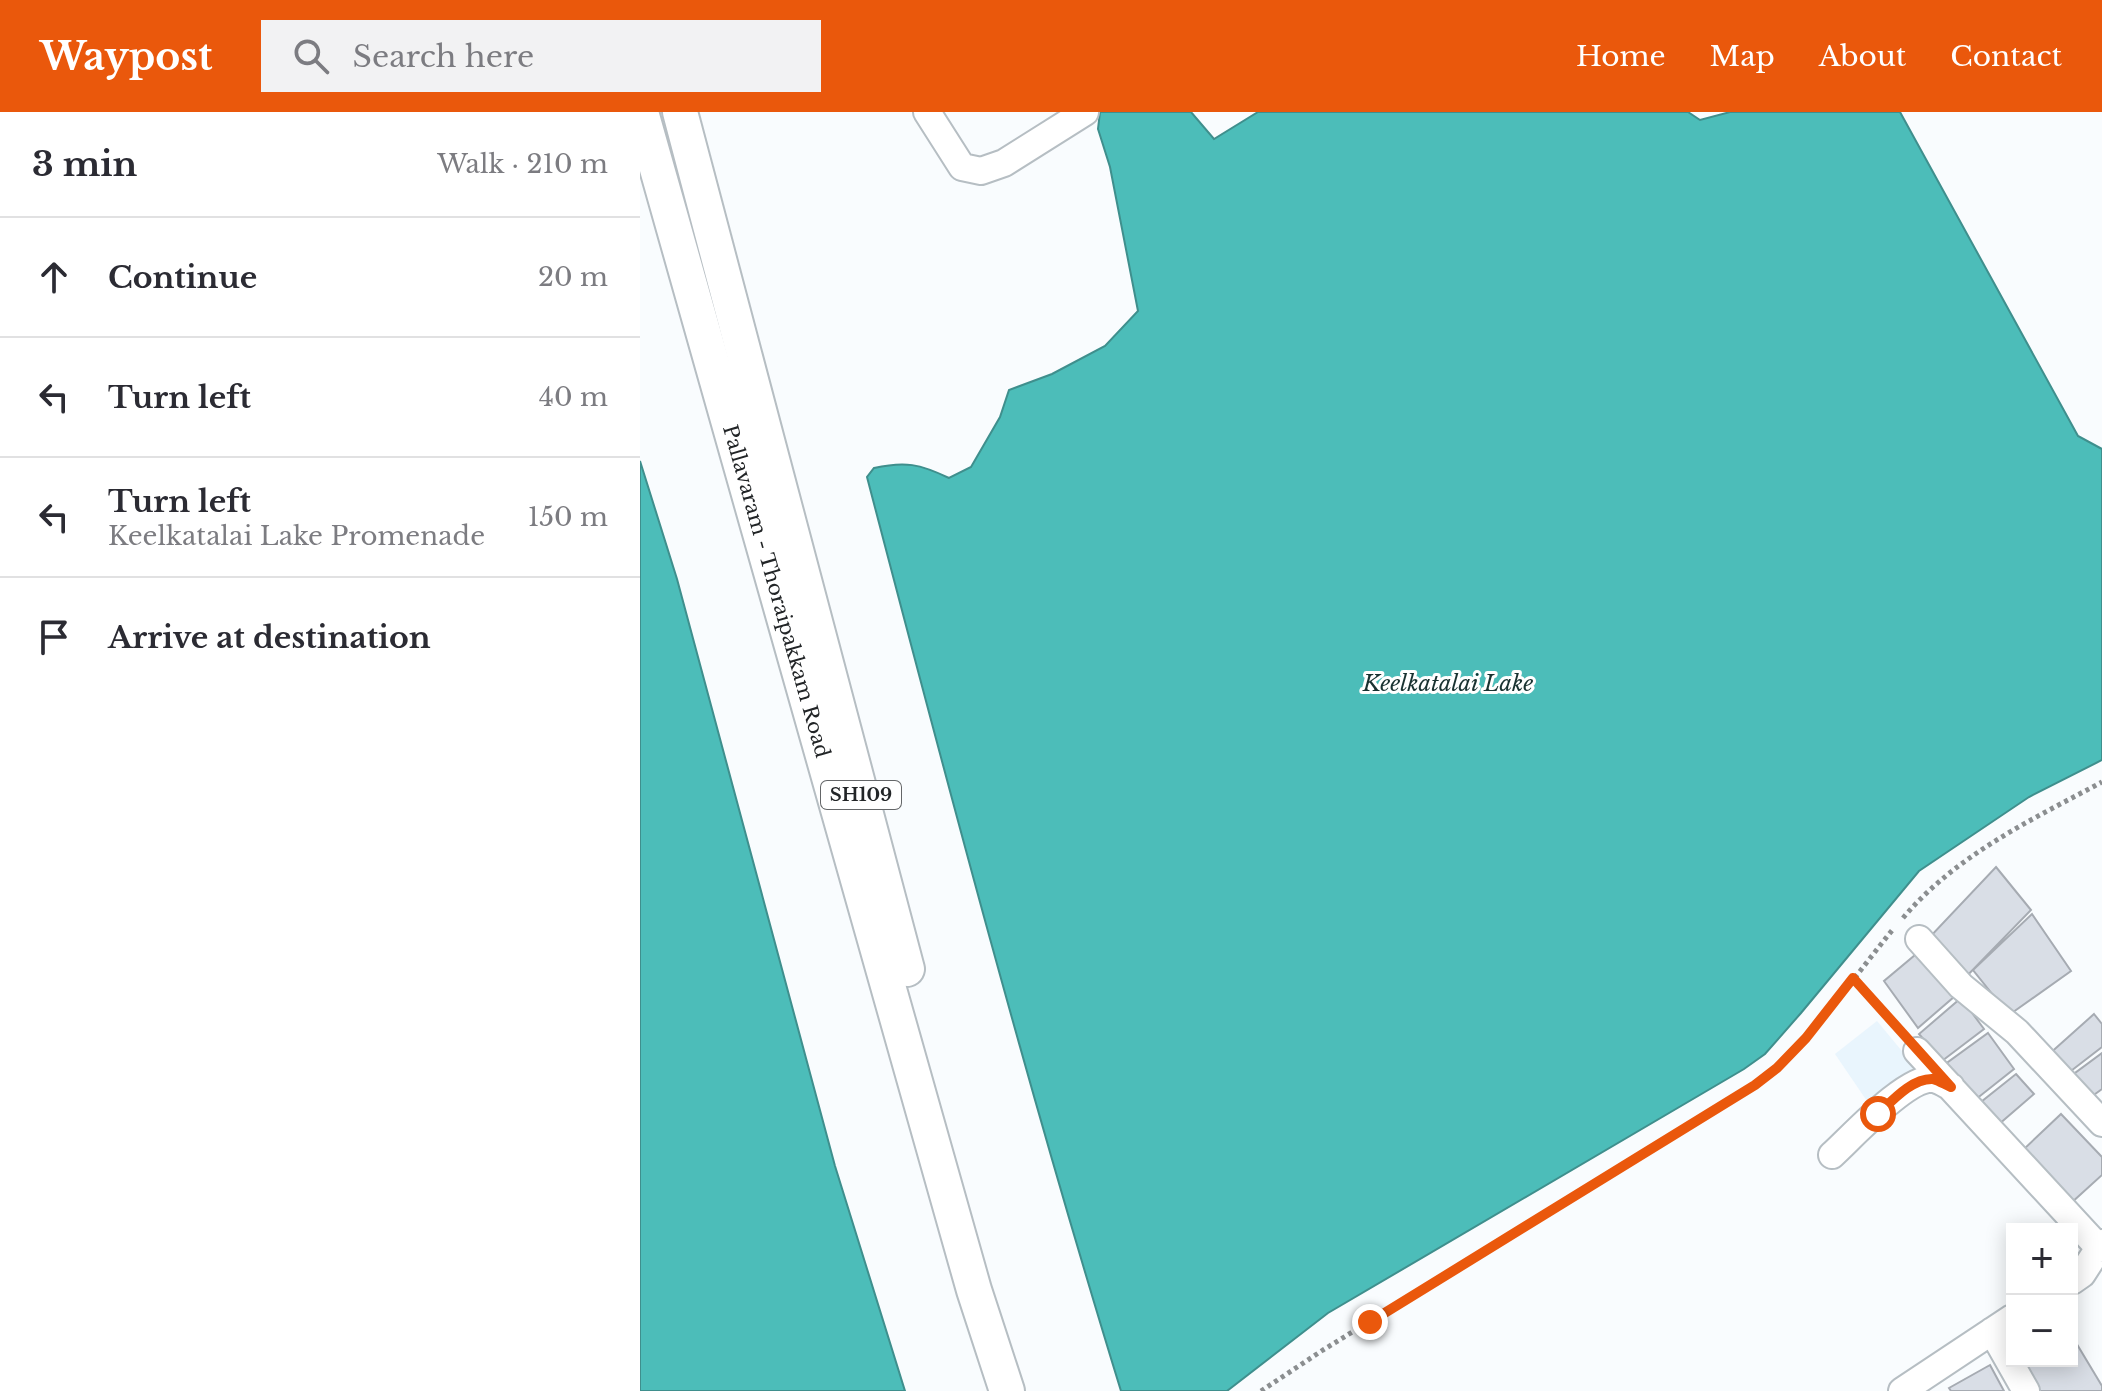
<!DOCTYPE html>
<meta charset="utf-8">
<style>
body{margin:0;font-family:"Libre Baskerville",serif;background:#f2f2f3;color:#2b2b33}
.controls{position:absolute;right:24px;bottom:24px;display:grid;overflow:hidden;border-radius:0px;box-shadow:0 4px 20px #0003}
.controls button{width:72px;height:72px;display:grid;place-items:center;padding:0;border:0;border-bottom:2px solid #e1e1e2;background:#fff;color:#2b2b33;font:40px sans-serif}
.stop{position:absolute;width:24px;height:24px;margin:-18px;border:6px solid #ea580c;border-radius:50%;background:#fff}
.stop.end{background:#ea580c;border-color:#fff;box-shadow:0 2px 8px #0008}
.list{margin:0;padding:0;list-style:none}
h2{display:flex;justify-content:space-between;align-items:center;height:104px;margin:0;padding:0 32px;font-size:34px}
h2 small{font-size:26px;font-weight:400;color:#7c7c81}
.list li{display:grid;grid-template-columns:52px 1fr auto;gap:24px;align-items:center;box-sizing:border-box;height:120px;padding:0 32px;border-top:2px solid #e1e1e2}
.list b{display:block;font-size:30px;white-space:nowrap}
.list p{margin:0;font-size:26px;white-space:nowrap;color:#7c7c81}
.list em{font-size:26px;font-style:normal;color:#7c7c81}
.icon{flex:none;width:44px;height:44px;fill:none;stroke:currentColor;stroke-width:2;stroke-linecap:round;stroke-linejoin:round}
.map{position:relative;flex:none;width:1462px;height:1279px;overflow:hidden}
header{display:flex;align-items:center;gap:48px;box-sizing:border-box;height:112px;padding:0 40px;background:#ea580c;color:#fff}
header strong{font-size:38px}
nav{display:flex;gap:44px;margin-inline-start:auto;font-size:28px}
.search{width:560px;height:72px;background:#f2f2f3;display:flex;align-items:center;gap:20px;box-sizing:border-box;padding:0 28px;border-radius:0px;color:#7c7c81;font-size:30px}
main{display:flex}
aside{flex:1;background:#fff}
.map>svg:first-child{display:block}
.built{fill:#e9f5fd}
.water{fill:#4cbdb9;stroke:#3f8f8d;stroke-width:2}
.building{fill:#d9dee6;stroke:#a6abb2;stroke-width:2}
.lines{fill:none;stroke-linecap:round;stroke-linejoin:round}
.minor-casing{stroke:#b6bec3;stroke-width:30}
.major-casing{stroke:#b6bec3;stroke-width:38}
.path{stroke:#8b8e90;stroke-width:5;stroke-dasharray:4 4;stroke-linecap:butt}
.minor{stroke:#fff;stroke-width:26}
.major{stroke:#fff;stroke-width:34}
.route{stroke:#ea580c;stroke-width:10}
.labels{text-anchor:middle;stroke-width:6;stroke-linejoin:round;paint-order:stroke}
.shield{fill:#fff;stroke:#646668;stroke-width:2}
.shield-label{font-size:18px;font-weight:bold;fill:#222527}
.street-label{font-size:20px;fill:#222527;stroke:#fff}
.water-label{font-size:22px;font-style:italic;fill:#193231;stroke:#fff}
</style>
<header>
<strong>Waypost</strong>
<div class="search"><svg class="icon" aria-label="search" viewBox="0 0 24 24"><circle cx="10" cy="10" r="6"/><path d="M15 15l6 6"/></svg>Search here</div>
<nav><a>Home</a><a>Map</a><a>About</a><a>Contact</a></nav>
</header>
<main>
<aside>
<h2>3 min<small>Walk · 210 m</small></h2>
<ul class="list">
<li><svg class="icon" aria-label="ahead" viewBox="0 0 24 24"><path d="M12 20V5M6 11l6-6 6 6"/></svg><div><b>Continue</b></div><em>20 m</em></li>
<li><svg class="icon" aria-label="left" viewBox="0 0 24 24"><path d="M17 20v-9H6M10 6l-5 5 5 5"/></svg><div><b>Turn left</b></div><em>40 m</em></li>
<li><svg class="icon" aria-label="left" viewBox="0 0 24 24"><path d="M17 20v-9H6M10 6l-5 5 5 5"/></svg><div><b>Turn left</b><p>Keelkatalai Lake Promenade</p></div><em>150 m</em></li>
<li><svg class="icon" aria-label="arrive" viewBox="0 0 24 24"><path d="M6 21V4h12l-3 4 3 4H6"/></svg><div><b>Arrive at destination</b></div></li>
</ul>
</aside>
<div class="map">
<svg width="1462" height="1279" viewBox="0 0 1462 1279">
<rect width="100%" height="100%" fill="#f9fcfe"/>
<path class="built" d="M1237 909 1276 956 1229 992 1195 942Z"/>
<path class="water" d="M460 0H551L574 27 618 0H1048L1060 8 1090 0H1260L1438 324 1462 337V648L1389 685 1279 759 1161 901 1125 942 1104 957 688 1201 587 1279H481C388 977 307 671 227 365L234 356C265 349 280 352 309 366L331 355 360 305 369 278 412 262 465 234 498 199 470 55 458 17Z
M0 349 37 467 195 1054 265 1279H0Z"/>
<path class="building" d="M1356 755 1391 798 1321 870 1287 828Z
M1392 802 1431 859 1369 903 1333 858Z
M1281 838 1315 884 1278 916 1244 869Z
M1321 886 1344 917 1302 949 1279 922Z
M1454 902 1462 912V935L1427 962 1407 944Z
M1348 921 1374 957 1335 988 1304 953Z
M1462 941V977L1451 985 1431 964Z
M1376 962 1394 982 1358 1013 1341 990Z
M1421 1002 1462 1045V1063L1430 1092 1384 1037Z
M1432 1224 1462 1274V1279H1395L1379 1249H1432Z
M1350 1253 1364 1279H1311L1309 1276Z"/>
<g class="lines">
<defs>
<path id="minor" d="M287 0 322 55 341 59 364 51 445 0
M1279 827 1321 874 1377 920 1462 1011
M1277 939 1460 1137
M1192 1043C1212 1025 1267 964 1294 967 1299 968 1307 973 1311 975
M1432 1169 1442 1162 1462 1131
M1352 1219 1386 1279
M1262 1279 1372 1206"/>
<g id="major">
<path id="s1" d="M1 0 334 1178 367 1279"/>
<path d="M40 0 267 857"/>
</g>
</defs>
<use href="#minor" class="minor-casing"/>
<use href="#major" class="major-casing"/>
<path class="path" d="M1263 806C1316 743 1391 708 1462 670
M1213 866 1261 920
M621 1279 683 1238 1115 973C1170 930 1210 870 1254 816"/>
<use href="#minor" class="minor"/>
<use href="#major" class="major"/>
</g>
<g class="lines">
<path class="route" d="M730 1210 1115 973 1137 956 1166 926 1213 866 1311 975C1306 973 1298 968 1293 967 1272 966 1252 989 1238 1002"/>
</g>
<g class="labels">
<rect class="shield" x="181" y="669" width="80" height="28" rx="6"/>
<g class="shield-label">
<text x="221" y="689">SH109</text>
</g>
<g class="street-label">
<text dy="7" stroke="none"><textPath href="#s1" startOffset="498">Pallavaram - Thoraipakkam Road</textPath></text>
</g>
<g class="water-label">
<text x="808" y="579">Keelkatalai Lake</text>
</g>
</g>
</svg>
<div class="controls">
<button>+</button>
<button>−</button>
</div>
<div class="stop" style="left:1238px;top:1002px"></div>
<div class="stop end" style="left:730px;top:1210px"></div>
</div>
</main>
